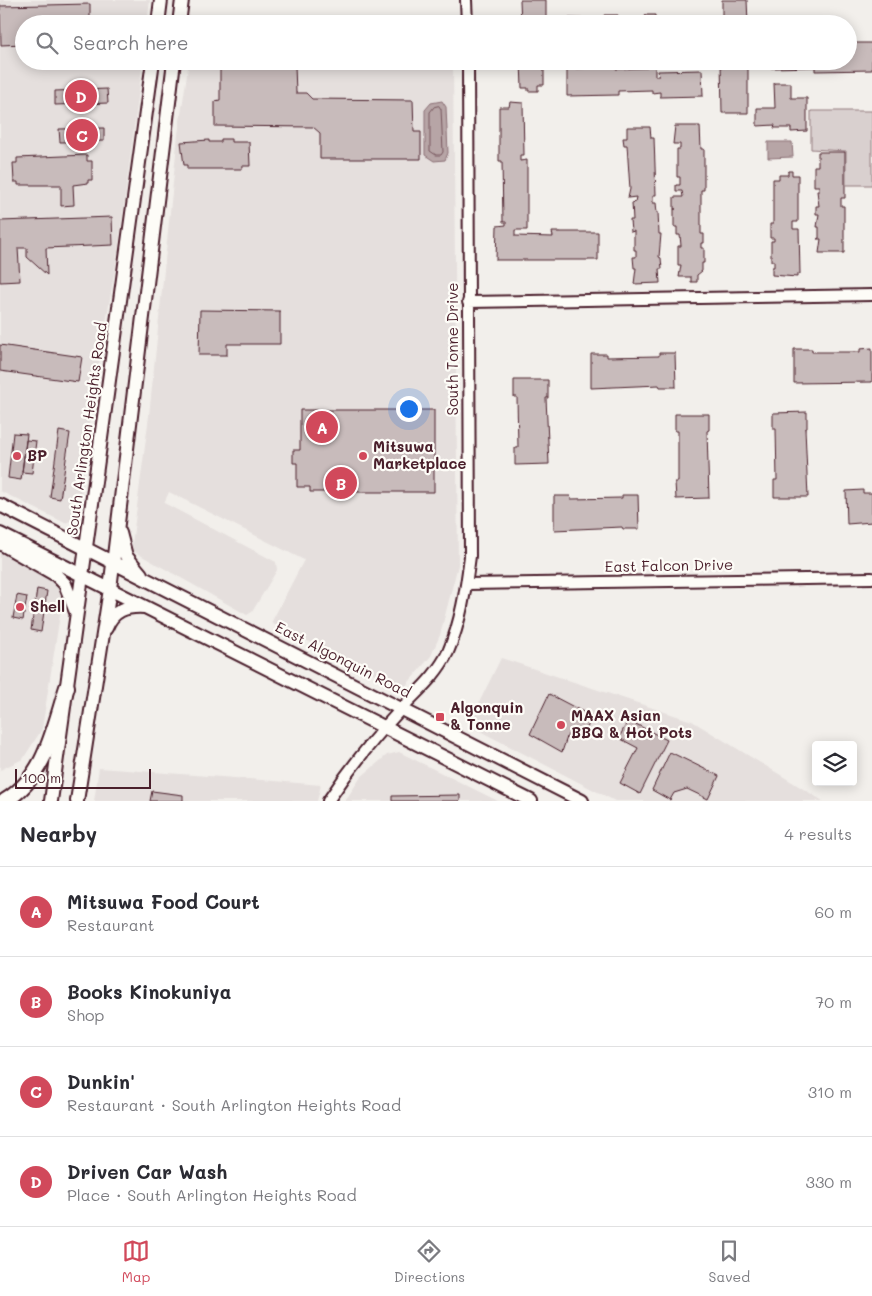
<!DOCTYPE html>
<meta charset="utf-8">
<style>
body{margin:0;font-family:Mali,sans-serif;background:#f7f7f7;color:#2b2b33}
.controls{position:absolute;right:15px;bottom:15px;display:grid;overflow:hidden;border-radius:5px;box-shadow:0 2px 12px #0003}
.controls button{width:45px;height:45px;display:grid;place-items:center;padding:0;border:0;border-bottom:1px solid #e1e1e2;background:#fff;color:#2b2b33;font:25px sans-serif}
.scale{position:absolute;left:15px;bottom:12px;width:136px;box-sizing:border-box;padding-left:5px;border:2px solid #4a1f2b;border-top:0;font-size:14px;line-height:18px;white-space:nowrap;color:#4a1f2b;-webkit-text-stroke:4px #fdfcf7;paint-order:stroke}
.you{position:absolute;left:408px;top:408px;width:18px;height:18px;margin:-12px;border:4px solid #fff;border-radius:50%;background:#1a73e8;box-shadow:0 0 0 8px #1a73e833}
.badge{display:grid;place-items:center;width:32px;height:32px;border-radius:50%;background:#d1495b;color:#fff;font-size:16px;font-weight:700}
.pin{position:absolute;translate:-50% -50%;border:2px solid #fff;box-shadow:0 1px 5px #0006}
.list{margin:0;padding:0;list-style:none}
h2{display:flex;justify-content:space-between;align-items:center;height:65px;margin:0;padding:0 20px;font-size:21px}
h2 small{font-size:16px;font-weight:400;color:#7c7c81}
.list li{display:grid;grid-template-columns:32px 1fr auto;gap:15px;align-items:center;box-sizing:border-box;height:90px;padding:0 20px;border-top:1px solid #e1e1e2}
.list b{display:block;font-size:19px;white-space:nowrap}
.list p{margin:0;font-size:16px;white-space:nowrap;color:#7c7c81}
.list em{font-size:16px;font-style:normal;color:#7c7c81}
.icon{flex:none;width:28px;height:28px;fill:none;stroke:currentColor;stroke-width:2;stroke-linecap:round;stroke-linejoin:round}
.map{position:relative;flex:none;width:872px;height:801px;overflow:hidden}
.search{position:absolute;background:#fff;box-shadow:0 2px 12px #0003;left:15px;right:15px;top:15px;height:55px;display:flex;align-items:center;gap:12px;box-sizing:border-box;padding:0 18px;border-radius:28px;color:#7c7c81;font-size:19px}
.sheet{height:425px;background:#fff}
nav{display:flex;justify-content:space-around;align-items:center;box-sizing:border-box;height:70px;border-top:1px solid #e1e1e2;background:#fff;font-size:14px;color:#7c7c81}
nav a{display:grid;justify-items:center;gap:2px}
nav .on{color:#d1495b}
.map>svg:first-child{display:block}
.built{fill:#e5dfdd}
.green{fill:#d9d0cf;stroke:#92787d}
.water{fill:#b7a5a6;stroke:#8b6f75}
.lines{fill:none;stroke-linecap:round;stroke-linejoin:round}
.shore{stroke:#76555c;stroke-width:1}
.building{fill:#c8bbbb;stroke:#4a1f2b}
.minor-casing{stroke:#4a1f2b;stroke-width:14}
.major-casing{stroke:#4a1f2b;stroke-width:16}
.highway-casing{stroke:#4a1f2b;stroke-width:18}
.minor{stroke:#fdfcf7;stroke-width:10}
.major{stroke:#fdfcf7;stroke-width:12}
.highway{stroke:#fdfcf7;stroke-width:14}
.poi-dot{fill:#d1495b;stroke:#fdfcf7;stroke-width:2}
.labels{text-anchor:middle;stroke-width:4.5;stroke-linejoin:round;paint-order:stroke}
.street-label{font-size:15px;fill:#4a1f2b;stroke:#fdfcf7}
.poi-label{font-size:15px;font-weight:bold;fill:#4a1f2b;stroke:#fdfcf7;text-anchor:start}
</style>
<div class="map">
<svg width="872" height="801" viewBox="0 0 872 801">
<rect width="100%" height="100%" fill="#f2efeb"/>
<filter id="ink" filterUnits="userSpaceOnUse"><feTurbulence type="fractalNoise" baseFrequency=".02" numOctaves="2"/><feDisplacementMap in="SourceGraphic" scale="10" xChannelSelector="R" yChannelSelector="G"/><feConvolveMatrix kernelMatrix="1 2 1 2 8 2 1 2 1" color-interpolation-filters="sRGB"/></filter>
<g filter="url(#ink)">
<path class="built" d="M0 0H150L147 24H24V61H143L117 258 90 416 79 513 76 519 65 523 0 491Z
M189 61H453L458 565 440 635 431 656 404 688 271 623 304 560 169 492 164 503 276 562 277 570 252 612 247 615 133 551 132 544 149 416 178 134Z
M0 551 50 577 57 582 63 596 42 729 23 759 0 770Z
M501 658 692 721 823 801H615L468 725Z
M399 752 498 801H345L361 777 387 755Z
M99 768 262 780 321 785 317 801H94Z"/>
<path class="green" d="M811 111H872V185H846V151L811 149Z"/>
<path class="water" d="M442 101 446 107 448 153 445 160 434 161 425 155V110L431 103Z
M768 142H792L793 157 768 158Z"/>
<g class="lines">
<path class="shore" d="M439 106 441 109 443 152 441 155H436L430 151V112L434 107Z"/>
</g>
<path class="building" d="M520 0H546V24H521Z
M722 0H747L748 24 722 22Z
M90 4V24H24V44L1 45 0 6Z
M604 15H618V18L645 19V15H655V24H565L566 18 604 19Z
M848 43H872V70L815 71V67L771 68 772 63 767 62 848 61Z
M521 61H544V85H538V91H528V88H522Z
M721 61H748V113H722Z
M604 65H616V69L646 68V65H655V76H659L658 71 702 70 703 96 660 97V92L652 93V90L618 91V95L567 96V69L604 68Z
M295 66 296 93H306L312 99 413 100 414 132H421V159H320V133L313 127 215 126V101L220 100V67Z
M774 83H791V98H807V131L791 132V128H774L775 125 757 126V108H775Z
M107 89 108 103 55 105V91Z
M510 102 523 103 524 155H520V161L527 160V230H515V236L553 237 552 232H598V260H496L497 226 506 225V222H503L502 161H499V107H509Z
M675 126H700L701 149H704V190H701V234H704V243H701V248H704V263H702V271L697 275V282H691V277H679L681 265H678V246H681L680 235H677V227H674V209H676H674V197H683L682 191H676V185H680V177H677V149H680V144H673Z
M627 127H650L651 138H654L656 195H653V203H656L657 213 658 212 659 234H661L659 257 661 258 662 269H659L660 283 634 284 636 268H634L633 257H636V250H634V231L631 232 630 220H633L632 203 635 202 636 197 628 198 630 189 627 145H624L623 138H627Z
M104 128V141L60 142 59 129Z
M221 139H231V142H249L250 166H242V169H187V165H184L181 142 209 140V142H221Z
M818 152H845V198H841V206H844V253H819L821 239H817L819 238V227H817L819 214H816V206H819L817 191H819V186H814V166H818Z
M87 155V161H92V180H88V183L73 185 74 205 61 206V185H18V182H14L13 163H17V158Z
M788 171H792V175H798V222H793V229H799L800 274H797V277L772 275V267H774V261H771V241H774V238H770V224H773V179H779V175H788Z
M112 217 113 245 46 248 47 275 27 257V248H18L20 281 0 282V221Z
M200 310 280 311V344H227V355H199Z
M0 345 82 357 78 382 0 371Z
M872 348V382L794 383V349H812V352H860V349Z
M659 353H675L676 387H660L659 385 591 388V354H607V357L659 356Z
M514 380H548V398H546L549 464 515 465V448H518L517 397H514Z
M300 410H434V492H310V487H297V463H293V450H300Z
M807 412V428L805 429 808 497H774V480H777L776 429H773V413Z
M675 414H709V430L707 431 709 498 676 499 675 482H678V431H675Z
M59 431 70 433 60 499 50 497Z
M13 433 27 434 21 480 8 478Z
M26 440 36 441 32 473 22 472Z
M863 490V493H872V522L847 524 846 491Z
M622 495H638L639 529H623L622 527 554 530V496H570L571 499 622 498Z
M37 589 47 591 41 632 31 630Z
M17 595 27 597 23 620 13 618Z
M549 694 593 717 580 740 568 734 562 752 530 734Z
M628 720 667 740 640 794 620 783 638 748 619 738Z
M670 752 719 776 708 799 687 789 674 793 670 800 652 790Z
M152 791 183 795V801H150Z
M460 795V801H392V796Z"/>
<g class="lines">
<defs>
<path id="minor" d="M466 0 467 24
M468 302 872 295
M467 584 872 578
M328 801C350 768 375 737 402 708 419 690 437 675 448 652 461 622 466 588 470 556L468 61"/>
<path id="major" d="M158 24 161 0
M179 24 182 0
M0 505 582 801
M120 533 126 556 141 574
M0 534 531 801
M0 543 56 575 65 584 76 612
M106 628C113 610 126 606 144 607
M51 801 153 61
M77 801 110 589 174 61"/>
<path id="highway" d="M5 801C46 776 53 730 67 687"/>
</defs>
<use href="#minor" class="minor-casing"/>
<use href="#major" class="major-casing"/>
<use href="#highway" class="highway-casing"/>
<use href="#minor" class="minor"/>
<use href="#major" class="major"/>
<use href="#highway" class="highway"/>
</g>
</g>
<g class="poi-dot">
<circle cx="17" cy="456" r="5"/>
<circle cx="363" cy="456" r="5"/>
<circle cx="20" cy="607" r="5"/>
<rect x="435" y="712" width="10" height="10" rx="2.5"/>
<circle cx="561" cy="725" r="5"/>
</g>
<g class="labels">
<g class="street-label">
<text transform="translate(453 349) rotate(-90)" y="5">South Tonne Drive</text>
<text transform="translate(87 429) rotate(-82)" y="5">South Arlington Heights Road</text>
<text transform="translate(669 566) rotate(-1)" y="5">East Falcon Drive</text>
<text transform="translate(343 660) rotate(27)" y="5">East Algonquin Road</text>
</g>
<g class="poi-label">
<text x="373" y="452">Mitsuwa<tspan x="373" dy="17">Marketplace</tspan></text>
<text x="27" y="461">BP</text>
<text x="30" y="612">Shell</text>
<text x="450" y="713">Algonquin<tspan x="450" dy="17">&amp; Tonne</tspan></text>
<text x="571" y="721">MAAX Asian<tspan x="571" dy="17">BBQ &amp; Hot Pots</tspan></text>
</g>
</g>
</svg>
<div class="controls">
<button><svg class="icon" aria-label="layers" viewBox="0 0 24 24"><path d="M12 4l9 5-9 5-9-5zM3 14l9 5 9-5"/></svg></button>
</div>
<div class="scale">100 m</div>
<div class="you"></div>
<div class="pin badge" style="left:322px;top:427px">A</div>
<div class="pin badge" style="left:341px;top:483px">B</div>
<div class="pin badge" style="left:82px;top:135px">C</div>
<div class="pin badge" style="left:81px;top:96px">D</div>
<div class="search"><svg class="icon" aria-label="search" viewBox="0 0 24 24"><circle cx="10" cy="10" r="6"/><path d="M15 15l6 6"/></svg>Search here</div>
</div>
<section class="sheet">
<h2>Nearby<small>4 results</small></h2>
<ul class="list">
<li><span class="badge">A</span><div><b>Mitsuwa Food Court</b><p>Restaurant</p></div><em>60 m</em></li>
<li><span class="badge">B</span><div><b>Books Kinokuniya</b><p>Shop</p></div><em>70 m</em></li>
<li><span class="badge">C</span><div><b>Dunkin'</b><p>Restaurant · South Arlington Heights Road</p></div><em>310 m</em></li>
<li><span class="badge">D</span><div><b>Driven Car Wash</b><p>Place · South Arlington Heights Road</p></div><em>330 m</em></li>
</ul>
</section>
<nav>
<a class="on"><svg class="icon" aria-label="map" viewBox="0 0 24 24"><path d="M3 6l6-2 6 2 6-2v14l-6 2-6-2-6 2zM9 4v14M15 6v14"/></svg>Map</a>
<a><svg class="icon" aria-label="directions" viewBox="0 0 24 24"><path d="M12 3l9 9-9 9-9-9zM9 14v-3h6M13 9l2 2-2 2"/></svg>Directions</a>
<a><svg class="icon" aria-label="saved" viewBox="0 0 24 24"><path d="M7 4h10v16l-5-4-5 4z"/></svg>Saved</a>
</nav>
